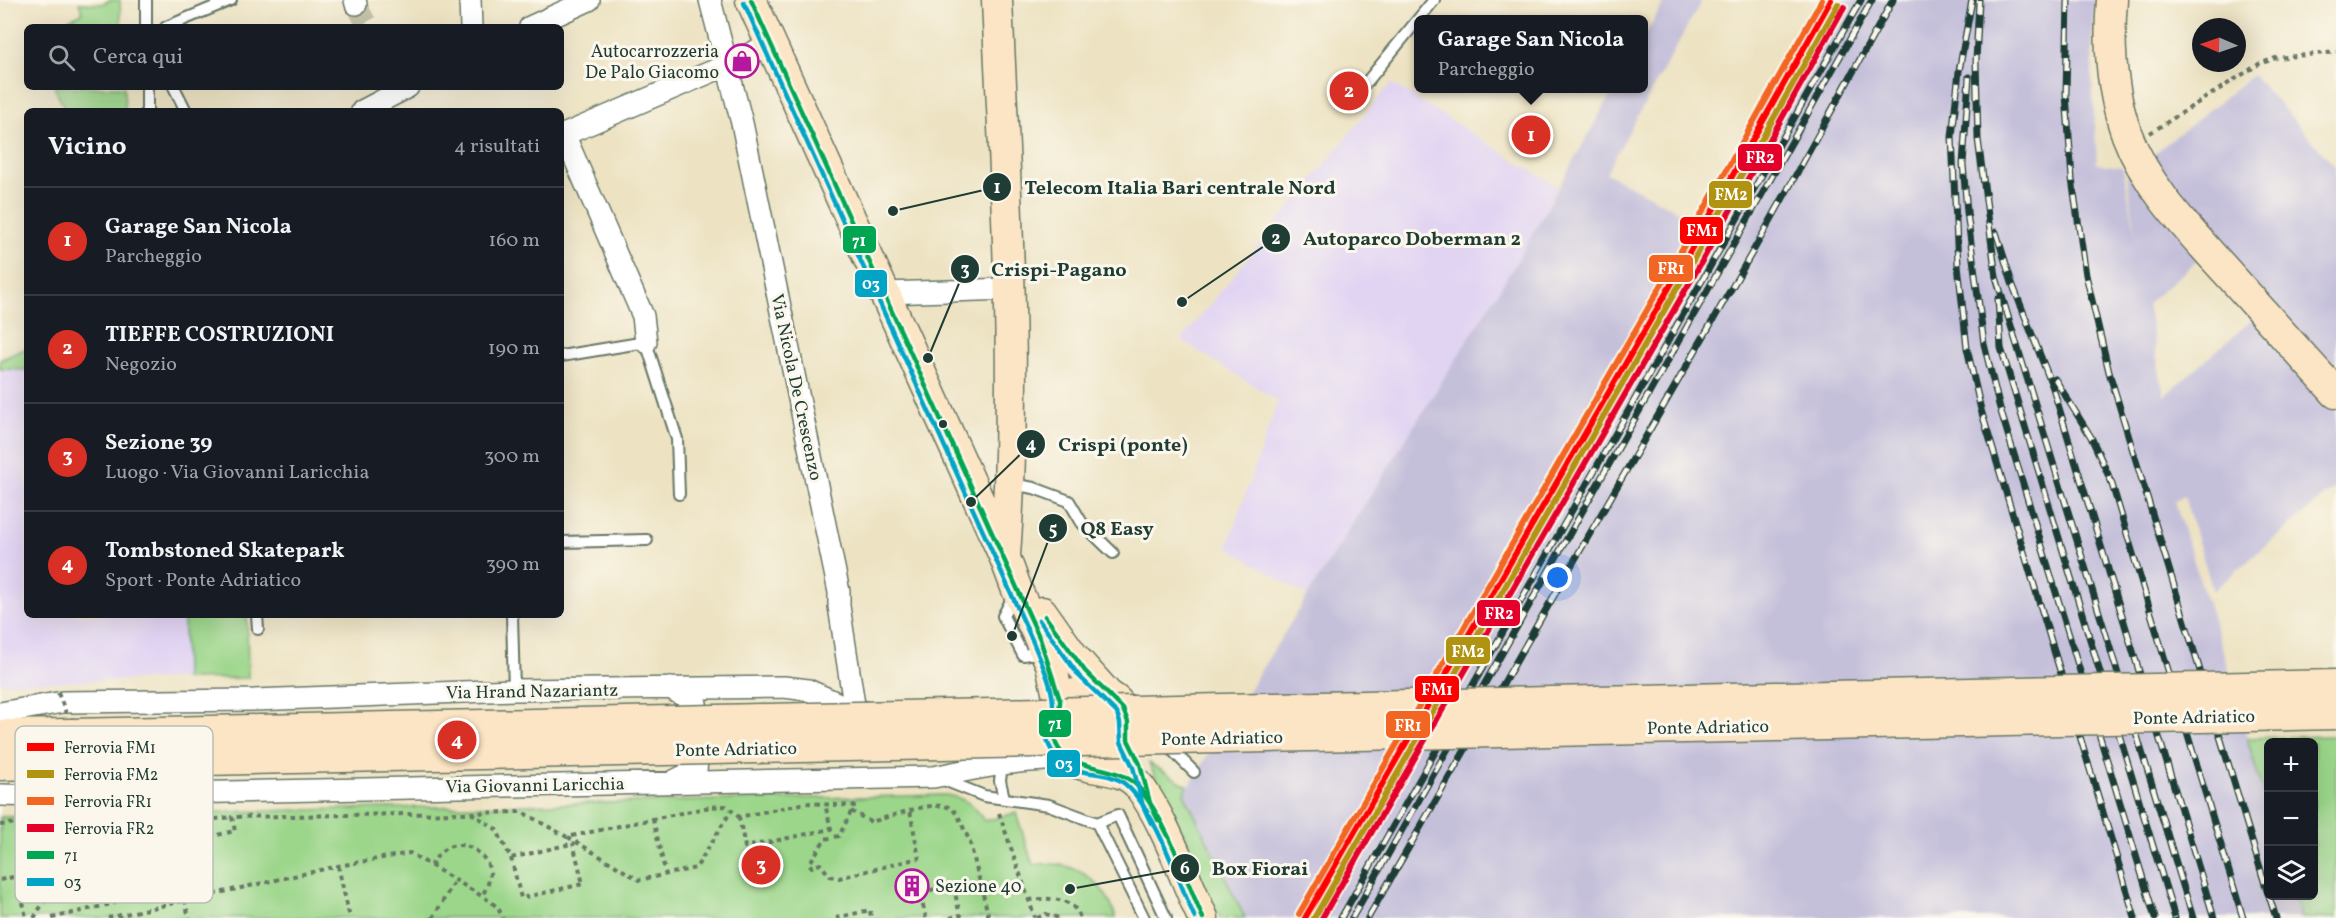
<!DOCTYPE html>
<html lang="it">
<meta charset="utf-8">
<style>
body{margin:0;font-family:Vollkorn,serif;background:#242831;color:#f1f3f6}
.controls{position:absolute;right:18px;bottom:18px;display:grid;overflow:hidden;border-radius:9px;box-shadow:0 6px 24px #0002}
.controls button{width:54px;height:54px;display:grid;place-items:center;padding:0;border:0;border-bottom:2px solid #363941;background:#171b24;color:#f1f3f6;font:30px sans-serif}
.compass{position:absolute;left:2192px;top:18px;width:54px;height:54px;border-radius:50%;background:#171b24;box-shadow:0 6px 24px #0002;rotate:272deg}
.you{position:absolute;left:1558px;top:578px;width:21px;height:21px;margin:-15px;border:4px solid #fff;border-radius:50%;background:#1a73e8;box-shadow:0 0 0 9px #1a73e833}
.badge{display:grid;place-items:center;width:39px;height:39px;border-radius:50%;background:#d93025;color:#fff;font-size:20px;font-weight:700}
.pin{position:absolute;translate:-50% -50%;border:3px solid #fff;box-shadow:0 2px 6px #0006}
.popup{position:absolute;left:1414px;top:15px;width:234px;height:78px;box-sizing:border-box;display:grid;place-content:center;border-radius:9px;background:#171b24;filter:drop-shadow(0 2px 4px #0005);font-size:20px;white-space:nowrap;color:#9ea1a6}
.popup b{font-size:22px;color:#f1f3f6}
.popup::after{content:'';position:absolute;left:50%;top:100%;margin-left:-12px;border:12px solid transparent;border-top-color:#171b24}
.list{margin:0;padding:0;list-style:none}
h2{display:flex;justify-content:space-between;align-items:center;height:78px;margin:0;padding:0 24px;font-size:26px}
h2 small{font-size:20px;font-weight:400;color:#9ea1a6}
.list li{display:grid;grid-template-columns:39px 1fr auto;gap:18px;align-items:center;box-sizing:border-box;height:108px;padding:0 24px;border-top:2px solid #363941}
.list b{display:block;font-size:22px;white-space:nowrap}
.list p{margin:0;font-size:20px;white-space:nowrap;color:#9ea1a6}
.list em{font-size:20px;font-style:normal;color:#9ea1a6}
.icon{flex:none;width:33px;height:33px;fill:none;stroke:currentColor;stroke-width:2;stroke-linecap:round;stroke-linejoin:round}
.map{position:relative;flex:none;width:2336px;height:918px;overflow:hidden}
.search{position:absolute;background:#171b24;box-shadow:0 6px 24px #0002;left:24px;top:24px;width:540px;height:66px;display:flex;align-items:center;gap:15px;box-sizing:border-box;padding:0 21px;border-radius:9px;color:#9ea1a6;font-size:22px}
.panel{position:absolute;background:#171b24;box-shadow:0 6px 24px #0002;left:24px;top:108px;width:540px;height:510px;border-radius:9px}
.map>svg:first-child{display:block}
.built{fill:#e1d4f3}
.industrial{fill:#c5c0da;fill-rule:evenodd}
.green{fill:#9bd68a;stroke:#5d8a5f;stroke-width:1.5}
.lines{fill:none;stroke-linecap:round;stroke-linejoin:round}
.street-tunnel{stroke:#c4c2a6;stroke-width:21;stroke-dasharray:21 10;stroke-linecap:butt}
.lane-casing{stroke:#677766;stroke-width:14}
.street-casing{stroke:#677766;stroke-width:24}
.secondary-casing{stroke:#677766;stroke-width:33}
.path{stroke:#677766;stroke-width:4;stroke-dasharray:4.5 4.5;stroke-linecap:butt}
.lane{stroke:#fff;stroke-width:10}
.street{stroke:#fff;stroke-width:21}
.secondary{stroke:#fce5c4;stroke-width:30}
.rail-casing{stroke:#1f3d34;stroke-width:7}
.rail{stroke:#fbf7ec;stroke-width:4.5;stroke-dasharray:14;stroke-linecap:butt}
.secondary-bridge-casing{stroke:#677766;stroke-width:33;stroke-linecap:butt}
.path-bridge{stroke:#677766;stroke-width:4;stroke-dasharray:4.5 4.5;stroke-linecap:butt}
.secondary-bridge{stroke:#fce5c4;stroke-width:30}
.bus-1-casing{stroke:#fbf7ec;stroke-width:9}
.bus-2-casing{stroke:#fbf7ec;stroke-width:9}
.bus-1{stroke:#00a651;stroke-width:4.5}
.bus-2{stroke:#02a4c6;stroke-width:4.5}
.rail-1-casing{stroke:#fbf7ec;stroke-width:10}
.rail-2-casing{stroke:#fbf7ec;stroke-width:10}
.rail-3-casing{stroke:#fbf7ec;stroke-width:10}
.rail-4-casing{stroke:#fbf7ec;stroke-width:10}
.rail-1{stroke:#f00;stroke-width:6}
.rail-2{stroke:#b19312;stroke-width:6}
.rail-3{stroke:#f26522;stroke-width:6}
.rail-4{stroke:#e4002b;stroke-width:6}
.bus-dot{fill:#1f3d34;stroke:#fbf7ec;stroke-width:2}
.labels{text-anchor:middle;stroke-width:6;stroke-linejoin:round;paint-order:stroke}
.poi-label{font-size:18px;fill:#1f3d34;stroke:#fbf7ec;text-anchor:end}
.street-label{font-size:18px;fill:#1f3d34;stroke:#fbf7ec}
.key{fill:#fbf7ec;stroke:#b9bfb5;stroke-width:1.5}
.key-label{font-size:16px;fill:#1f3d34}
.leader{fill:none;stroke:#1f3d34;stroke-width:2}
.callout-dot{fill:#1f3d34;stroke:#fbf7ec;stroke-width:2}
.mark-label{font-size:18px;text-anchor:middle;font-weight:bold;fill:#fff}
.callout-label{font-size:20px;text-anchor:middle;font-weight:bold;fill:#1f3d34;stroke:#fbf7ec;stroke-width:6;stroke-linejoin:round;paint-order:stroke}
.line-badge{stroke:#fbf7ec;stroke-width:2}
.badge-label{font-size:16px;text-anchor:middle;font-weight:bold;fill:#fff}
</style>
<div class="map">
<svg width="2336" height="918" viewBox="0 0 2336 918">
<rect width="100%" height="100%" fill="#fbf7ec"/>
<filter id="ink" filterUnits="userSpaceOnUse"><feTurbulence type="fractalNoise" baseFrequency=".0167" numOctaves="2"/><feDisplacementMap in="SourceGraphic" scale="12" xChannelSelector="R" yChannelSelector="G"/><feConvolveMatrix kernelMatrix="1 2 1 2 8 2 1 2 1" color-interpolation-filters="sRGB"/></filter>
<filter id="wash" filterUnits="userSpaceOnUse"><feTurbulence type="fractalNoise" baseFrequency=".008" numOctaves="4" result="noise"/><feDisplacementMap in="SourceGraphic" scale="24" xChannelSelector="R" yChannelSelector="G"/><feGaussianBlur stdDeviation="1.35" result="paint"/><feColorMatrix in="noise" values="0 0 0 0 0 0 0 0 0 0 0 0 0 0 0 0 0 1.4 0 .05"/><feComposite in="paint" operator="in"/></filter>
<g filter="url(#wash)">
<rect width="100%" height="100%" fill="#ede3c3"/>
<path class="built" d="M1391 83 1558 187 1516 263 1307 596 1227 547 1278 401 1181 340Z
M0 369 27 370V615H184L185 679 0 683Z"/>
<path class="industrial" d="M1665 0H1702L1606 173 1698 222 1822 0H2096L2093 19 2092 79 2097 164 2123 167 2137 241 2127 175 2253 75 2336 167V486L2213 591 2184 496 2174 500 2221 644 2268 810V896H2295L2301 918H1245L1184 793 1516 263 1614 89 1643 88 1644 37ZM2199 259 2252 320 2164 396 2147 304Z"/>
<path class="green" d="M110 0H120L121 27H51L83 13 79 3 102 4Z
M54 87H124L125 111H66Z
M27 348V370L0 369V360Z
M184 615H247L248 678 185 679Z
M2336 736V918H2301L2295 896H2314V742H2268V810L2247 738Z
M1149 763 1188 786 1184 793 1245 918H1220Z
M944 795C964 797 975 805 984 821L1016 813 1033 865C1072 858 1105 880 1116 918H0V817Z"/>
</g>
<g filter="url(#ink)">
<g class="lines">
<path class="street-tunnel" d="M356 4 368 27"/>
<defs>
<path id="lane" d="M146 0V27
M166 27 231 0
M1366 83 1434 0
M147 87V111
M174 87 186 111
M561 356 646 342 677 439 679 494
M1011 484 1034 488 1069 501 1082 523 1113 553
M561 542 647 540
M1014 595 1003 616 1023 655 1042 652
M257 615 258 629
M512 615 514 690
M1166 744 1194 772
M1002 764 1000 781 1004 798
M944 780 984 796 1049 805 1097 823 1144 918
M1097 823 1118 815 1166 918"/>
<path id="street" d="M355 0 356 4
M470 0 471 27
M710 0 742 123 839 592V606L855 711
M530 27 589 0
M362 111 408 87
M564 134 643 316 646 342
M561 136 727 65 770 44
M885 293 1010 289
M670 688 696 703 700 736 696 770 674 781
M0 713 63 702 254 700 514 690 784 687 808 690 855 711H862
M0 795 40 796 933 777C978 768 1023 758 1069 760"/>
<path id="secondary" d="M751 0 1005 558 1017 590 1051 664 1060 706
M997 0C1005 185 1019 370 1005 555
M2112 0C2108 47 2111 91 2127 135 2147 188 2189 230 2226 271 2263 312 2299 353 2336 393
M1042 612 1073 656 1108 695
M0 735 71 734
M0 765 60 763
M1093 766C1146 759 1136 685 1084 692 1073 693 1063 700 1058 710 1053 719 1052 730 1055 741 1068 779 1117 758 1139 786 1165 821 1184 877 1203 918"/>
</defs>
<use href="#lane" class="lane-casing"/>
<use href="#street" class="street-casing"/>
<use href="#secondary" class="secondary-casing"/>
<path class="path" d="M2150 133 2259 64 2276 58 2336 52
M851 811 871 822C890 817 939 797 953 810 961 817 963 830 969 839L989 918
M471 813 496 829 511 858 575 843
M999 813 1035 918
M739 817 745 847 831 829 825 804
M653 819 666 875
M0 825 33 821 162 818 184 823 232 817
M568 837 639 880 696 868 731 811
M102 845 105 860
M76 852 166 830 182 823
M511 858 521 898 583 884 573 843
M338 866 350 918
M431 866C435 859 440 851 447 848 464 838 488 854 490 873 490 881 486 889 482 896
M0 880 18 876 26 918
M185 900 189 918
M1029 900C1046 898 1074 896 1080 918
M34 918 76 849 40 858 47 892H49L84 885 76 849
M52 918 115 903 105 860 235 831 232 817 522 812 567 837 710 807 726 806 739 817 806 803 854 806 839 836 825 839 809 864 812 867 820 864 830 876 839 878 919 858 910 811
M108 918 338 866 410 853 490 901 498 908 503 918
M433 918 455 880
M836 918 870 910 871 918
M926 918 920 893 953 884 960 915 965 918
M950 918 960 915
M1037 918 1046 914 1059 918"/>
<use href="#lane" class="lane"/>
<use href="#street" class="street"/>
<use href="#secondary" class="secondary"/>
<defs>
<path id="rail" d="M1972 0 1959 71 1952 137 1958 265 1967 348 1981 410 2135 918
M1979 0 1976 61 1978 139 1996 277 2193 918
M2068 0 2066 94 2072 179 2086 275 2109 372 2268 894
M1969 77 1963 164 1967 212 1984 344 1999 405 2155 918
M1996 232 2012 283 2053 388 2214 918
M1998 299 2001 348 2175 918
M2055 379 2091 437 2111 481 2243 918
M2269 896 2276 918
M1341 918 1861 0
M1352 918 1872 0
M1368 918 1768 225 1893 0"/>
</defs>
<use href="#rail" class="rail-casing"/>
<use href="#rail" class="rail"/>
<defs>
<path id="secondary-bridge" d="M71 734 2336 685
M60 763 2336 714"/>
</defs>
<use href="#secondary-bridge" class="secondary-bridge-casing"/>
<path class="path-bridge" d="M58 693 66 713"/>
<use href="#secondary-bridge" class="secondary-bridge"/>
<defs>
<path id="bus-1" d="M751 0 1040 639 1060 700C1061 713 1051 724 1054 737 1062 777 1115 758 1140 789 1169 826 1184 875 1203 918
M1045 616 1085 671 1123 709 1128 722V740L1140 764 1150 803 1158 820"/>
<path id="bus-2" d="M744 3 1033 642C1040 660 1052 683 1053 703 1053 723 1038 728 1052 751 1071 782 1102 766 1125 784 1155 809 1178 881 1195 918
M1039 620 1079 676 1117 713 1120 723 1121 742 1133 767 1143 806 1151 823"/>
</defs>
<use href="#bus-1" class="bus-1-casing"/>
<use href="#bus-2" class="bus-2-casing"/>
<use href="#bus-1" class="bus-1"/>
<use href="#bus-2" class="bus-2"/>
<defs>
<path id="rail-1" d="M1305 918 1684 262 1831 0"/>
<path id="rail-2" d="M1314 918 1690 266 1838 4"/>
<path id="rail-3" d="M1299 914 1677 258 1822 0"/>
<path id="rail-4" d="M1322 918 1697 270 1844 7"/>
</defs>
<use href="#rail-1" class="rail-1-casing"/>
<use href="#rail-2" class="rail-2-casing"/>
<use href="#rail-3" class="rail-3-casing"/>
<use href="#rail-4" class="rail-4-casing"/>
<use href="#rail-1" class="rail-1"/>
<use href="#rail-2" class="rail-2"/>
<use href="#rail-3" class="rail-3"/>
<use href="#rail-4" class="rail-4"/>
</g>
</g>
<defs>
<symbol id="shop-ring" viewBox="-11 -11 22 22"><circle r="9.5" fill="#fbf7ec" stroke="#b5179e" stroke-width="1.5"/><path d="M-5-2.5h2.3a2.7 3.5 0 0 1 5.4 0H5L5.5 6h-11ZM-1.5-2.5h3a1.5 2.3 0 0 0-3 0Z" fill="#b5179e"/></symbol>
<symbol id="building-ring" viewBox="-11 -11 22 22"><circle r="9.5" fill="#fbf7ec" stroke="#b5179e" stroke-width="1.5"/><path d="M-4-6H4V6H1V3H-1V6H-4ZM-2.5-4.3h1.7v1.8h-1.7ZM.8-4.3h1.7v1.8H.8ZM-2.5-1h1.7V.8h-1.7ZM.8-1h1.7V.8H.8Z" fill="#b5179e"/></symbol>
</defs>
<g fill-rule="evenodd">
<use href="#shop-ring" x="723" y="42" width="38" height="38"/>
<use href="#building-ring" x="893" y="867" width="38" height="38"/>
</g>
<circle class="bus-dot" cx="943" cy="424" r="5"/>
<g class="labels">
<g class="poi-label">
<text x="719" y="57">Autocarrozzeria<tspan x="719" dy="21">De Palo Giacomo</tspan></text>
<text x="935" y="892" text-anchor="start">Sezione 40</text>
</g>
<g class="street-label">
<text transform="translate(797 387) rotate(78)" y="6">Via Nicola De Crescenzo</text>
<text transform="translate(532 691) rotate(-1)" y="6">Via Hrand Nazariantz</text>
<text transform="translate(2194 717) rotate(-1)" y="6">Ponte Adriatico</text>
<text transform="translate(1708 727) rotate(-1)" y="6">Ponte Adriatico</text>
<text transform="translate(1222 738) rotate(-1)" y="6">Ponte Adriatico</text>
<text transform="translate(736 749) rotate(-1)" y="6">Ponte Adriatico</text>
<text transform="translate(535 785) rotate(-1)" y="6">Via Giovanni Laricchia</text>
</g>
</g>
<rect x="15" y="726" width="198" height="177" rx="9" class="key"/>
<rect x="27" y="743" width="27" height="8" fill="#f00"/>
<rect x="27" y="770" width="27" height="8" fill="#b19312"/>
<rect x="27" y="797" width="27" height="8" fill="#f26522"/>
<rect x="27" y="824" width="27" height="8" fill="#e4002b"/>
<rect x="27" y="851" width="27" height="8" fill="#00a651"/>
<rect x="27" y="878" width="27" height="8" fill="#02a4c6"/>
<g class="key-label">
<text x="64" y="753">Ferrovia FM1</text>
<text x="64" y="780">Ferrovia FM2</text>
<text x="64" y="807">Ferrovia FR1</text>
<text x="64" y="834">Ferrovia FR2</text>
<text x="64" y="861">71</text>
<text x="64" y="888">03</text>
</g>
<path class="leader" d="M893 211L997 187M1182 302L1276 238M928 358L965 269M971 502L1031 444M1012 636L1053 528M1070 889L1185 868"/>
<g class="callout-dot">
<circle cx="893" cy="211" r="6"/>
<circle cx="1182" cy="302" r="6"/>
<circle cx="928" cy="358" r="6"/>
<circle cx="971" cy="502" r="6"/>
<circle cx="1012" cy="636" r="6"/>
<circle cx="1070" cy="889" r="6"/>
<circle cx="997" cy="187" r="15"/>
<circle cx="1276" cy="238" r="15"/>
<circle cx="965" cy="269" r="15"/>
<circle cx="1031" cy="444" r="15"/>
<circle cx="1053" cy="528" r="15"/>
<circle cx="1185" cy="868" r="15"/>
</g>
<g class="mark-label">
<text x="997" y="193">1</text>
<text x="1276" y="244">2</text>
<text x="965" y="275">3</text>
<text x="1031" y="450">4</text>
<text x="1053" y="535">5</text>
<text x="1185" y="874">6</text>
</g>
<g class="callout-label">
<text x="1180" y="194">Telecom Italia Bari centrale Nord</text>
<text x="1412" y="245">Autoparco Doberman 2</text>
<text x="1059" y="276">Crispi-Pagano</text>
<text x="1123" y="451">Crispi (ponte)</text>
<text x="1117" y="535">Q8 Easy</text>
<text x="1260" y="875">Box Fiorai</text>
</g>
<g class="line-badge">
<rect x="1737" y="143" width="46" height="29" rx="6" fill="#e4002b"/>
<rect x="1708" y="180" width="45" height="29" rx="6" fill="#b19312"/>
<rect x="1679" y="216" width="45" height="29" rx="6" fill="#f00"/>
<rect x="842" y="225" width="35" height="29" rx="6" fill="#00a651"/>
<rect x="1648" y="254" width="46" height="29" rx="6" fill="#f26522"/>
<rect x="854" y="269" width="34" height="29" rx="6" fill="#02a4c6"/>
<rect x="1476" y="599" width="45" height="28" rx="6" fill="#e4002b"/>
<rect x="1445" y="636" width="46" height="29" rx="6" fill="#b19312"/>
<rect x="1414" y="675" width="46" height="28" rx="6" fill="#f00"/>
<rect x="1038" y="709" width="34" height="29" rx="6" fill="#00a651"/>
<rect x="1385" y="710" width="46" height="29" rx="6" fill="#f26522"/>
<rect x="1046" y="749" width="35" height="29" rx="6" fill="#02a4c6"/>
</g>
<g class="badge-label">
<text x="1760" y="163">FR2</text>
<text x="1731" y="200">FM2</text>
<text x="1702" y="236">FM1</text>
<text x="859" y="246">71</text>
<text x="1671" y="274">FR1</text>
<text x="871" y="289">03</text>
<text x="1499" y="619">FR2</text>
<text x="1468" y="657">FM2</text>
<text x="1437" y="695">FM1</text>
<text x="1055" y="729">71</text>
<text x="1408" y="731">FR1</text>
<text x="1064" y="769">03</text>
</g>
</svg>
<div class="controls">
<button>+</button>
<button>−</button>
<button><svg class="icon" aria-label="layers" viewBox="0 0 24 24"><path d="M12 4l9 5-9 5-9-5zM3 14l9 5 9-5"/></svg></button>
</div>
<svg class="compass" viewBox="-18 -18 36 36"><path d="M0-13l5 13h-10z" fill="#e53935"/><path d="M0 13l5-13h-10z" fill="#9ea1a6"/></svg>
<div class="you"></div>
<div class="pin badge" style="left:1531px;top:135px">1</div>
<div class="popup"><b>Garage San Nicola</b>Parcheggio</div>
<div class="pin badge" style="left:1349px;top:91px">2</div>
<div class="pin badge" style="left:761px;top:865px">3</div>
<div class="pin badge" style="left:457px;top:740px">4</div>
<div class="search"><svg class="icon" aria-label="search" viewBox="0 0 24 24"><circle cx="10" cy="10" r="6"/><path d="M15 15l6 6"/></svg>Cerca qui</div>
<section class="panel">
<h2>Vicino<small>4 risultati</small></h2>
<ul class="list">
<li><span class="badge">1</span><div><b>Garage San Nicola</b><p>Parcheggio</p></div><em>160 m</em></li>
<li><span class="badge">2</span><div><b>TIEFFE COSTRUZIONI</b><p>Negozio</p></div><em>190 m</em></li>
<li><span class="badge">3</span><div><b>Sezione 39</b><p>Luogo · Via Giovanni Laricchia</p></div><em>300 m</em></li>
<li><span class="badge">4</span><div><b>Tombstoned Skatepark</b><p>Sport · Ponte Adriatico</p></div><em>390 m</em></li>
</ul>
</section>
</div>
